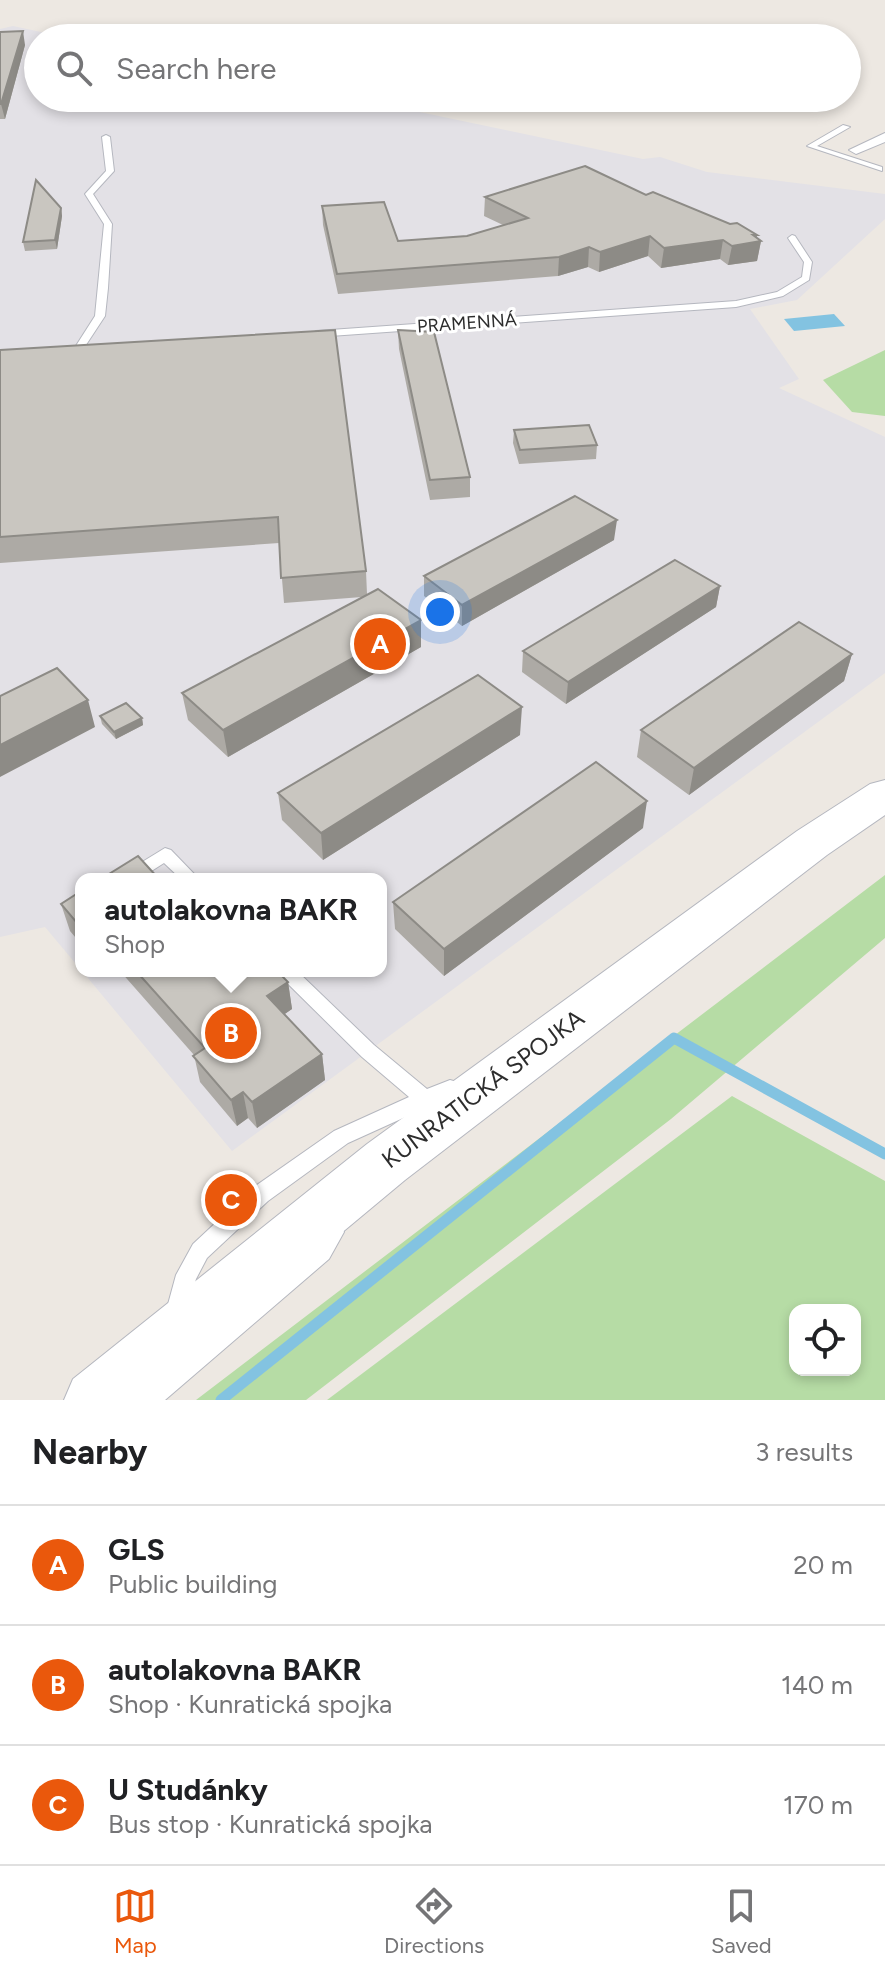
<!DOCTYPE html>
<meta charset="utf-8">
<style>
body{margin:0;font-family:Figtree,sans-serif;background:#f6f6f6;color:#202124}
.controls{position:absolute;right:24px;bottom:24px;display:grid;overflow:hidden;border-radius:16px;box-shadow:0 4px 12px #0003}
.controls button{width:72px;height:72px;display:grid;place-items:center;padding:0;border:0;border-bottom:2px solid #e0e0e0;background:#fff;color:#202124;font:40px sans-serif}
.you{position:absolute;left:440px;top:612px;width:28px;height:28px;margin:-20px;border:6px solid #fff;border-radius:50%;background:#1a73e8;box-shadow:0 0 0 12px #1a73e833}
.badge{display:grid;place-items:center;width:52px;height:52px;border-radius:50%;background:#ea580c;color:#fff;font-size:26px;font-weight:700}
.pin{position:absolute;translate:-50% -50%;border:4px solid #fff;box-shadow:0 2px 8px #0006}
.popup{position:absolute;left:75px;top:873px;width:312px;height:104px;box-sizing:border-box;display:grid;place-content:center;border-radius:16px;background:#fff;filter:drop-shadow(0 2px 6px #0005);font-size:26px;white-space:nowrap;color:#757577}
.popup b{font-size:30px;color:#202124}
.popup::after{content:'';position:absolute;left:50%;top:100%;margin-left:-16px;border:16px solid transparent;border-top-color:#fff}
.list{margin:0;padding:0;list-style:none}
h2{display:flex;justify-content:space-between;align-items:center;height:104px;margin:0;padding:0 32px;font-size:34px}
h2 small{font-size:26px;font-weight:400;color:#757577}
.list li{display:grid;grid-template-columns:52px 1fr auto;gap:24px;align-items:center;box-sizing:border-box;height:120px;padding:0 32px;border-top:2px solid #e0e0e0}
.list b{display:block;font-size:30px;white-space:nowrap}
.list p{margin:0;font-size:26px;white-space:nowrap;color:#757577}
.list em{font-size:26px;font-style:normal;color:#757577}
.icon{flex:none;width:44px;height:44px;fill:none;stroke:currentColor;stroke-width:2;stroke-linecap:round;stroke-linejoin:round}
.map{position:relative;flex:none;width:885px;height:1400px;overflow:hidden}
.search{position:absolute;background:#fff;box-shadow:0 4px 12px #0003;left:24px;right:24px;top:24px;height:88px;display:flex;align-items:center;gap:20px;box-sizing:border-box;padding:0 28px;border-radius:44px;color:#757577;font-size:30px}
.sheet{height:464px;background:#fff}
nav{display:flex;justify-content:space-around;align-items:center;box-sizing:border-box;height:112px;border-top:2px solid #e0e0e0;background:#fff;font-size:22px;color:#757577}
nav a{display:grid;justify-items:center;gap:4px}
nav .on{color:#ea580c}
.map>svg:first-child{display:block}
.industrial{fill:#e3e1e6}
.green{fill:#b6dca5;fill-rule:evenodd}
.water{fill:#83c3e1}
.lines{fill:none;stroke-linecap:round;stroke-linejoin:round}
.stream{stroke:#83c3e1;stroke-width:11}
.service-casing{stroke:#b5b7bf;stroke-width:2}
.minor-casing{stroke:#b5b7bf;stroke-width:2}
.secondary-casing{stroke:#b5b7bf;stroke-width:2}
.service{fill:#fff;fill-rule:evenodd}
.minor{fill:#fff;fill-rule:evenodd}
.secondary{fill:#fff;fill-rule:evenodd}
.wall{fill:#adaaa5}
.shaded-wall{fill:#8d8b86}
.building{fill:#c9c6c0;stroke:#8d8b86;stroke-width:2}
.labels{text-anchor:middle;stroke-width:6;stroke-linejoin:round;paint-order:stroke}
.far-street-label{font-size:18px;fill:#2d2d2d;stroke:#fff}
.near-street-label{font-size:24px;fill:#2d2d2d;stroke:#fff}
</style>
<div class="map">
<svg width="885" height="1400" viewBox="0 0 885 1400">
<rect width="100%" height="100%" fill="#ede8e2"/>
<path class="industrial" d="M13 26 69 38H38V98H353L643 159 660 157 707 172 885 194V219L797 300 750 309 799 379 779 388 885 437V673L232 1151 82 971H381V879H81V970L45 927 0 937V29Z"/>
<path class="green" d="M885 350V416L852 412 823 380Z
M885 875V938L671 1119 306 1400H196Z
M732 1096 885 1181V1400H327ZM855 1310V1370H795V1310Z"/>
<path class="water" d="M834 314 845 326 794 331 784 319Z"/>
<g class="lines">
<path class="stream" d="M221 1400 674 1038 885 1154"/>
<defs>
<path id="service" d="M843 125 850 127 817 146 882 167V171L807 146Z
M106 135 110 137 114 171 93 194 112 224 108 288 105 316 80 354 77 355 72 352 95 316 104 224 85 194 106 171 102 137Z
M792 235 795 236 812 262 809 280 783 296 736 307 316 337 311 334 316 331 736 301 777 292 802 277 804 262 788 238Z
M165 848 171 850 199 879H181L164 863 139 879H119L121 875Z
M277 971H297L374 1045 427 1089 450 1080 457 1082 459 1088 457 1094 439 1102 437 1109 430 1112 423 1109 348 1143 268 1201 207 1258 196 1279 185 1315 178 1319 171 1315 167 1308 176 1275 193 1244 254 1187 334 1131 409 1097 362 1057 280 976Z
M334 1222 341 1225 344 1232 329 1259 165 1400H137L140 1392 315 1245 327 1225Z"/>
<path id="minor" d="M885 133V142L856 154 849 150Z"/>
<path id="secondary" d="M885 780V815L827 855 405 1180 141 1400H64L73 1379 367 1144 797 831 870 784Z"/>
</defs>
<use href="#service" class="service-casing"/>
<use href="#minor" class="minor-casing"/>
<use href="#secondary" class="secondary-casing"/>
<use href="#service" class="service"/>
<use href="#minor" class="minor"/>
<use href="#secondary" class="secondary"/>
</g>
<path class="wall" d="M0 32 25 45 5 119H0Z
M646 195 757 238 761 241 757 261 728 265 720 259 661 268 648 256 599 272 588 267 558 276 338 294 323 225 322 206 398 241 467 236 503 225 484 216 485 197Z
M61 208 62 216 57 249 25 251 23 242Z
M398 330 470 477V497L430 500 399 349Z
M0 350 366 571 367 594 421 620V647L228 757 188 720 182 693 362 597 284 603 279 543 0 563Z
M514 430 597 445 596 459 519 464 513 443Z
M614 540 462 626 424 596V576Z
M720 586 716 607 566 704 522 672 523 651Z
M852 654 844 681 689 795 637 757 641 730Z
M100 716 142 718 143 725 116 739 102 724Z
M520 735 323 860 282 820 278 793Z
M643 828 444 976 395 929 393 902Z
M81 891V944L70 931 61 904Z
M120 971H277L288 982 292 1009 284 1014 322 1054 325 1080 257 1128 248 1118 237 1126 200 1082 194 1055Z"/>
<path class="shaded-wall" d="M23 31 25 45 5 119 1 104Z
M61 208 62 216 57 249 55 240Z
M753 235H757L756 242 761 241 757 261 728 265 732 246Z
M650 236 648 256 599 272 600 252Z
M723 240 720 259 661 268 664 248Z
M589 247 588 267 558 276 559 257Z
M617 520 614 540 462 626V605Z
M720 586 716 607 566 704 568 682Z
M421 620V647L228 757 223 730Z
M852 654 844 681 689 795 694 768Z
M88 700 95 727 0 777V745Z
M522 707 520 735 323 860 321 833Z
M142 718 143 725 116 739 114 732Z
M647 801 643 828 444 976V949Z
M81 920V936L77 923Z
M288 982 292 1009 272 1023 267 996Z
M322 1054 325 1080 257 1128 252 1102Z
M243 1092 248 1118 237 1126 231 1100Z"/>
<path class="building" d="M23 31 1 104H0V32Z
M585 166 646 195 653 192 730 224 737 223 757 235H753L761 241 732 246 723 240 664 248 650 236 600 252 589 247 559 257 337 274 322 206 384 202 398 241 467 236 528 218 485 197Z
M36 180 61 208 55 240 23 242Z
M335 330 366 571 281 578 278 517 0 537V350Z
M398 330 434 332 470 477 430 480Z
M589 425 597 445 520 450 514 430Z
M575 496 617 520 462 605 424 576Z
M675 560 720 586 568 682 523 651Z
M378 589 421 620 223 730 182 693Z
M799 622 852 654 694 768 641 730Z
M57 668 88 700 0 745V696Z
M478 675 522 707 321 833 278 793Z
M126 703 142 718 114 732 100 716Z
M596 762 647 801 444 949 393 902Z
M138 856 159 879H101Z
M81 891V920L77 923 61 904Z
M136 971H277L288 982 267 996 322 1054 252 1102 243 1092 231 1100 193 1056 205 1048Z"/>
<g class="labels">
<g class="far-street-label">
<text transform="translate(467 323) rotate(-4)" y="6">PRAMENNÁ</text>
</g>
<g class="near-street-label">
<text transform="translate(483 1089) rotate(-37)" y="8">KUNRATICKÁ SPOJKA</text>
</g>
</g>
</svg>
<div class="controls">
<button><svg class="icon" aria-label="locate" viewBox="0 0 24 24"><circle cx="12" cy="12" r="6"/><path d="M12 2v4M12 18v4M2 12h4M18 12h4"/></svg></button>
</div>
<div class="you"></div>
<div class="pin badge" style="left:380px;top:644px">A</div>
<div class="pin badge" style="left:231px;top:1033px">B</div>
<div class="popup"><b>autolakovna BAKR</b>Shop</div>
<div class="pin badge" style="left:231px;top:1200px">C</div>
<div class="search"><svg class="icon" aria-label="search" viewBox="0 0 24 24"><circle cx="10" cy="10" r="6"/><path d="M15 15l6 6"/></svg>Search here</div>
</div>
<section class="sheet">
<h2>Nearby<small>3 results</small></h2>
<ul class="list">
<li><span class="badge">A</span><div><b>GLS</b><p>Public building</p></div><em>20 m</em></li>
<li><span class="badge">B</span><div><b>autolakovna BAKR</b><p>Shop · Kunratická spojka</p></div><em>140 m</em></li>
<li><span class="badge">C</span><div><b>U Studánky</b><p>Bus stop · Kunratická spojka</p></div><em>170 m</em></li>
</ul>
</section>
<nav>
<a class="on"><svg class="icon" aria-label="map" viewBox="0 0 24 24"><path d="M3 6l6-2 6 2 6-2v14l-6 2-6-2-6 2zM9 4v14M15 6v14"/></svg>Map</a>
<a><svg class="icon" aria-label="directions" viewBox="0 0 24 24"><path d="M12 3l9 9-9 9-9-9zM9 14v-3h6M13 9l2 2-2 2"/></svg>Directions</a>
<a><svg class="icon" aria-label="saved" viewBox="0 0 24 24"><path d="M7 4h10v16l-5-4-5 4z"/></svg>Saved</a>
</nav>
